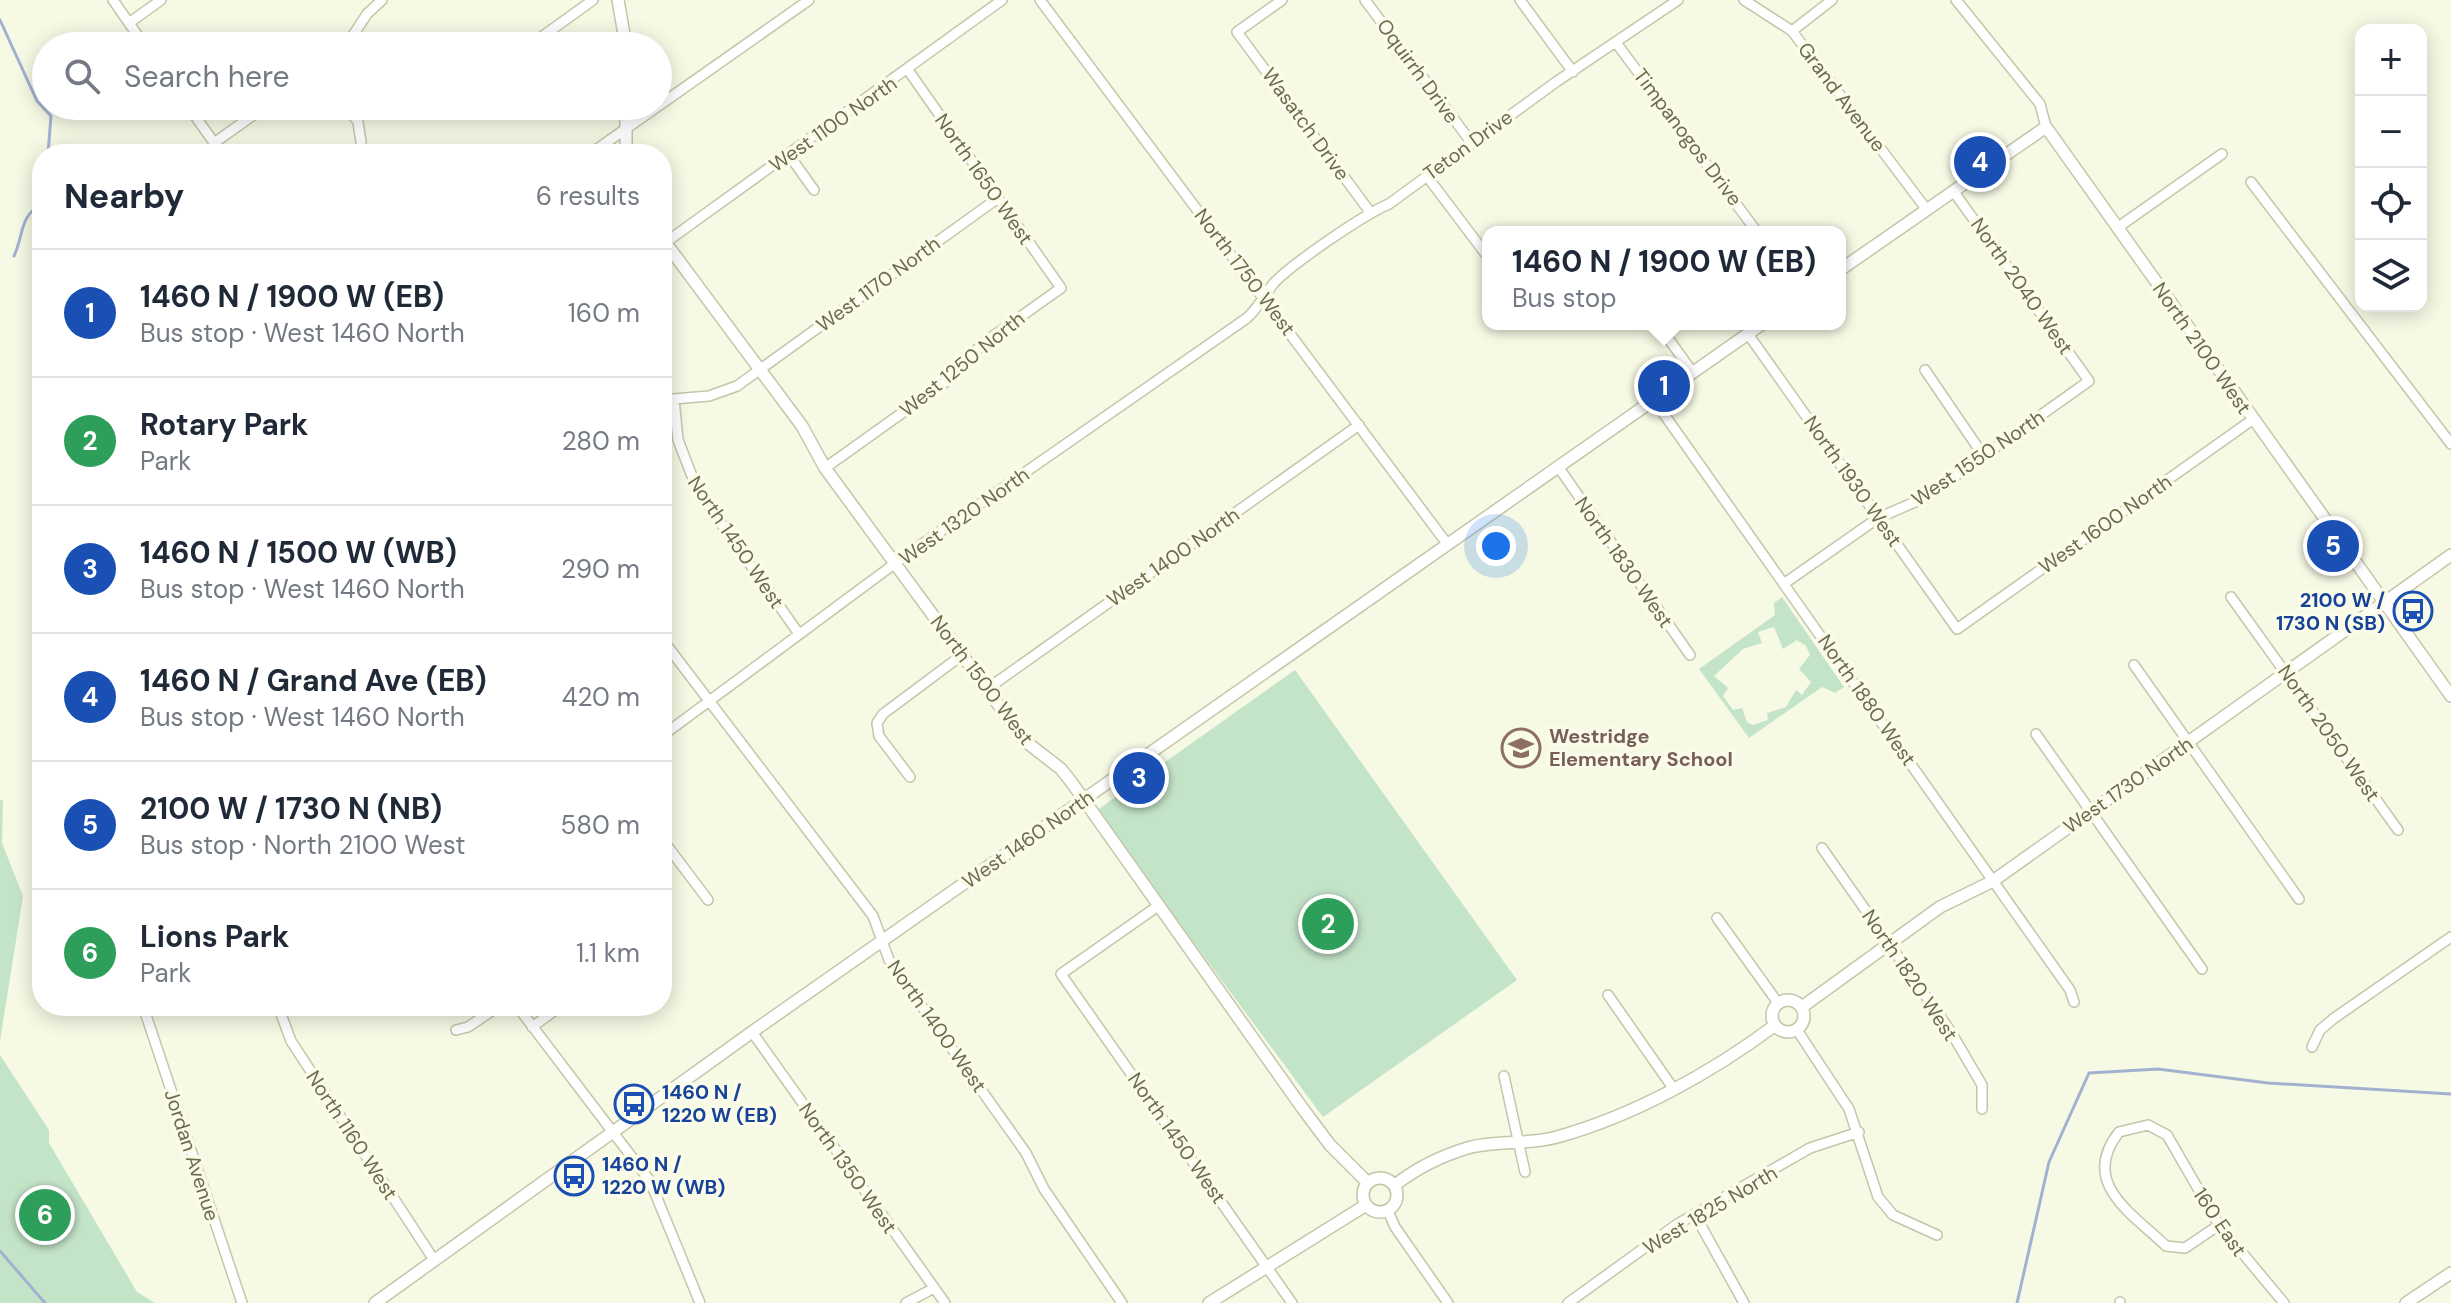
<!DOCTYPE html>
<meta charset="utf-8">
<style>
body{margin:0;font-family:"DM Sans",sans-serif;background:#f6f6f7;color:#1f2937}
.controls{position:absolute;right:24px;top:24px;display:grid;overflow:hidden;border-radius:16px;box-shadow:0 4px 20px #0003}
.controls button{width:72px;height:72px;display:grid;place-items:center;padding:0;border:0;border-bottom:2px solid #e0e1e3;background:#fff;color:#1f2937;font:40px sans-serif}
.you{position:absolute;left:1496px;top:546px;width:28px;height:28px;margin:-20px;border:6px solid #fff;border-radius:50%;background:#1a73e8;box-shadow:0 0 0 12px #1a73e833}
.badge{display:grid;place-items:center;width:52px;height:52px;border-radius:50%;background:#0f766e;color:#fff;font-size:26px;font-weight:700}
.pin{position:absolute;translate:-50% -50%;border:4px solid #fff;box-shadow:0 2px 8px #0006}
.popup{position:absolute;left:1482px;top:226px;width:364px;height:104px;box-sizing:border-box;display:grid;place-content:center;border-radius:16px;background:#fff;filter:drop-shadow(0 2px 6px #0005);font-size:26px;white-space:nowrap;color:#747a83}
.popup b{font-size:30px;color:#1f2937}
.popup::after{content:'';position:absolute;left:50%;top:100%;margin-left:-16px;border:16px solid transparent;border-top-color:#fff}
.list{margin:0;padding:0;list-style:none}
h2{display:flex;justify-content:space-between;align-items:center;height:104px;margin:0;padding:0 32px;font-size:34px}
h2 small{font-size:26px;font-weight:400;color:#747a83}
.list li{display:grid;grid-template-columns:52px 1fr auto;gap:24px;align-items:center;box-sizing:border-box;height:128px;padding:0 32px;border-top:2px solid #e0e1e3}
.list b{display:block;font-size:30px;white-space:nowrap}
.list p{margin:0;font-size:26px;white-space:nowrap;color:#747a83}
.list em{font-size:26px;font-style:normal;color:#747a83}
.icon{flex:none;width:44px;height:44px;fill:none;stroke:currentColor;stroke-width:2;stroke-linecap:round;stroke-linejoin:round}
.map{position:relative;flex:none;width:2451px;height:1303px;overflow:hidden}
.search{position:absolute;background:#fff;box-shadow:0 4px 20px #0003;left:32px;top:32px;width:640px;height:88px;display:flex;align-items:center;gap:20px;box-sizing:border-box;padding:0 28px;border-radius:44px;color:#747a83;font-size:30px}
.panel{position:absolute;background:#fff;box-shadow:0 4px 20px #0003;left:32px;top:144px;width:640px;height:872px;border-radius:32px}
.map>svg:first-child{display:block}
.green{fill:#c4e4c8;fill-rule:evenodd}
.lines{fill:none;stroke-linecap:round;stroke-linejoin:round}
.stream{stroke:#a3b1d0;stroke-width:3}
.minor-casing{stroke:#c5c5aa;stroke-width:12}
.tertiary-casing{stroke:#c5c5aa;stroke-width:14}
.minor{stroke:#fff;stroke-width:9}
.tertiary{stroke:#fff;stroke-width:11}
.labels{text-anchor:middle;stroke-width:7;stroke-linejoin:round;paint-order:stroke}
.street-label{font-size:20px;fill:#6e6a4d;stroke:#fafce9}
.transit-label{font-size:20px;font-weight:bold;fill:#164399;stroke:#fafce9;text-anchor:start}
.education-label{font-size:20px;font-weight:bold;fill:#785e54;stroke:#fafce9;text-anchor:start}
</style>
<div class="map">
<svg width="2451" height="1303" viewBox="0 0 2451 1303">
<rect width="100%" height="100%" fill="#f6f9e4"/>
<path class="green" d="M1782 597 1844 687 1835 693 1822 687 1749 738 1699 669 1775 615 1774 603ZM1774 627 1783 649 1797 640 1806 646 1810 655 1799 669 1811 682 1802 695 1796 690 1786 707 1767 713 1768 720 1753 725 1747 722 1742 708 1733 710 1723 696 1728 688 1714 676 1743 649 1762 643 1758 632Z
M1295 670 1517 980 1323 1117 1096 811Z
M3 799 2 843 23 896 0 1041V801Z
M0 1055 49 1130V1143L137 1292 155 1303H0Z"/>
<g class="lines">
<path class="stream" d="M0 20 37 101 51 116 48 154
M14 256C24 235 19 216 42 204
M0 1251 45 1303
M2017 1303 2049 1162 2089 1073 2158 1069 2268 1083 2451 1094"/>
<defs>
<path id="minor" d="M113 0 145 46
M1040 0 1448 545
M1282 0 1237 32 1370 212
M1365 0 1471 142
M1520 0 1573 72
M1744 0 1792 31 1927 210
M1956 0 2040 104 2046 127
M129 23 161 0
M1792 31 1832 0
M1617 44 1757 232
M346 46 367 14 382 0
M529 46 593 0
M188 106 222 154
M346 106 358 122 361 142
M214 143 266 106
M590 154 809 0
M789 155 814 190
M1426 175 1488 257
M2251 182 2451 444
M2117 228 2222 154
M662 245 1002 0
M1658 324 1693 373
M1748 334 1957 629 2252 420
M39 354 42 358
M1925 370 1983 455
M674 399 678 440 697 489 799 634
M662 400 709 396 737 386 998 198
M1654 400 2070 990 2074 1002
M825 468 951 378 982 344 1061 288 908 70
M1559 468 1690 655
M1785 583 1878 518 1924 498 2089 381 1954 192
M2231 597 2398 830
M662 639 873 916 889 960 1026 1153 1044 1189 1122 1303
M2134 665 2299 899
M987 689 1359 425
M2036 734 2202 969
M662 736 905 556 1247 318C1259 307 1264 295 1274 283 1293 263 1363 215 1389 204L1556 82 1678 0
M910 777 879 736 877 723 883 714 962 655
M662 839 708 900
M1822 848 1951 1032 1982 1085V1109
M1158 906 1061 974 1292 1303
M1717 918 1778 1003
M1608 995 1673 1088
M143 1006 242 1303
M278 1006 291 1041 434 1260
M517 1006 650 1181 700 1303
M532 1027 561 1006
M456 1030 468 1027 499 1006
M1797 1030 1849 1109 1878 1197 1893 1215 1937 1235
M752 1032 945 1303
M2312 1047 2320 1030 2333 1019 2451 937
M1504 1076 1525 1172
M1388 1211 1395 1227 1448 1303
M1695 1215 1744 1303
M2219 1225 2185 1248 2166 1246C2132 1213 2079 1183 2119 1132L2148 1125 2167 1135 2219 1225 2284 1303
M2120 1302V1303
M906 1303 934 1288
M1568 1303 1676 1225 1810 1148 1859 1132"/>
<path id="tertiary" d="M618 0 626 46
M626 154V106
M662 238 802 426 825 468 1025 741 1061 769 1072 783 1303 1109 1330 1145 1368 1183
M1840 270 2046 127 2451 696
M1772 1016a16 16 0 1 1 32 0a16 16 0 1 1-32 0Z
M1802 1007 1940 907 1993 881 2451 555
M1363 1195a17 17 0 1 1 34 0a17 17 0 1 1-34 0Z
M1395 1185C1418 1167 1443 1155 1471 1147 1499 1140 1529 1145 1557 1137 1633 1116 1711 1073 1774 1026
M375 1303 752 1032 1762 324
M1209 1303 1366 1205
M2406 1303 2451 1273"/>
</defs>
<use href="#minor" class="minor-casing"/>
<use href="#tertiary" class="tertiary-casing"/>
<use href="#minor" class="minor"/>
<use href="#tertiary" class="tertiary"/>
</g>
<defs>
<symbol id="bus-ring" viewBox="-11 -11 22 22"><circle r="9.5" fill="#fafce9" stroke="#1a4fb4" stroke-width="1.5"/><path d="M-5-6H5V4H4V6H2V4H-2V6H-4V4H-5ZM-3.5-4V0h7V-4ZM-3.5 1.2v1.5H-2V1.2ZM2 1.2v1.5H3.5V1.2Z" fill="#1a4fb4"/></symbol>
<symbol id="school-ring" viewBox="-11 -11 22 22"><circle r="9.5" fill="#fafce9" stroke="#8d6e63" stroke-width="1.5"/><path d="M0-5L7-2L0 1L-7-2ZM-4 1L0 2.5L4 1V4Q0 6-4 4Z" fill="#8d6e63"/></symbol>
</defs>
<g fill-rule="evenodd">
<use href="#bus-ring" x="2391" y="589" width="44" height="44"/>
<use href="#school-ring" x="1499" y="726" width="44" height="44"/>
<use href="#bus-ring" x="612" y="1082" width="44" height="44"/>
<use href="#bus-ring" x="552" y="1154" width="44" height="44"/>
</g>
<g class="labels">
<g class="street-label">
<text transform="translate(1418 71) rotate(54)" y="7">Oquirrh Drive</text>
<text transform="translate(1842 97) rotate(53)" y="7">Grand Avenue</text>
<text transform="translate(833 124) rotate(-35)" y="7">West 1100 North</text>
<text transform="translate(1306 124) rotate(54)" y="7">Wasatch Drive</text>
<text transform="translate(1688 137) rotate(53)" y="7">Timpanogos Drive</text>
<text transform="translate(1468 145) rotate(-36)" y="7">Teton Drive</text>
<text transform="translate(984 179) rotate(55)" y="7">North 1650 West</text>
<text transform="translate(1245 272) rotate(53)" y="7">North 1750 West</text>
<text transform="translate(878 284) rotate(-36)" y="7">West 1170 North</text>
<text transform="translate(2022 286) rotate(55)" y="7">North 2040 West</text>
<text transform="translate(2202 348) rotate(55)" y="7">North 2100 West</text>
<text transform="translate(962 364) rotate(-39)" y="7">West 1250 North</text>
<text transform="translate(1978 458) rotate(-34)" y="7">West 1550 North</text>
<text transform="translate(1853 481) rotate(55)" y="7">North 1930 West</text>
<text transform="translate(964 516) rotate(-35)" y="7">West 1320 North</text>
<text transform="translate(2105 524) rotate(-35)" y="7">West 1600 North</text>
<text transform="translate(736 542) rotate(56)" y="7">North 1450 West</text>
<text transform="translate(1173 557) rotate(-35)" y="7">West 1400 North</text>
<text transform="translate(1624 562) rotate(55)" y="7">North 1830 West</text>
<text transform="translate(982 680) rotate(53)" y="7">North 1500 West</text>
<text transform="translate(1867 700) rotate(55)" y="7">North 1880 West</text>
<text transform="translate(2329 733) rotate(55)" y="7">North 2050 West</text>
<text transform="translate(2128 785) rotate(-35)" y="7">West 1730 North</text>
<text transform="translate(1028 839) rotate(-35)" y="7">West 1460 North</text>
<text transform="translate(1910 975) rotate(56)" y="7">North 1820 West</text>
<text transform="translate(937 1026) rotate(55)" y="7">North 1400 West</text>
<text transform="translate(352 1135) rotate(57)" y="7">North 1160 West</text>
<text transform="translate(1177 1138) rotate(55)" y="7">North 1450 West</text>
<text transform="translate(192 1155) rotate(72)" y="7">Jordan Avenue</text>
<text transform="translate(848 1168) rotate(55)" y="7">North 1350 West</text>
<text transform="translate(1710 1210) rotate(-31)" y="7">West 1825 North</text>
<text transform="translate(2220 1222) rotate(56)" y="7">160 East</text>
</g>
<g class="transit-label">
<text x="2385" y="607" text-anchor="end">2100 W /<tspan x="2385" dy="23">1730 N (SB)</tspan></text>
<text x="662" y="1099">1460 N /<tspan x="662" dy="23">1220 W (EB)</tspan></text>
<text x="602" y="1171">1460 N /<tspan x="602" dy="23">1220 W (WB)</tspan></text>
</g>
<g class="education-label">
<text x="1549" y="743">Westridge<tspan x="1549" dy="23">Elementary School</tspan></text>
</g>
</g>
</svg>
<div class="controls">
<button>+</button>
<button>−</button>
<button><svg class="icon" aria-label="locate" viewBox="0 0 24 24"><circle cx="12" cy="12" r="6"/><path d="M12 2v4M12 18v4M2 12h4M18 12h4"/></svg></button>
<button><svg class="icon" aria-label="layers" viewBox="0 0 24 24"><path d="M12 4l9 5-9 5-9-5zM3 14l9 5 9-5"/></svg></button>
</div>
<div class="you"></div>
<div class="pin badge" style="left:1664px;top:386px;background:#1a4fb4">1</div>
<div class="popup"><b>1460 N / 1900 W (EB)</b>Bus stop</div>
<div class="pin badge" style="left:1328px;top:924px;background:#2e9e5b">2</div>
<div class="pin badge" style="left:1139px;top:778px;background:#1a4fb4">3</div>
<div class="pin badge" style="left:1980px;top:162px;background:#1a4fb4">4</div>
<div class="pin badge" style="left:2333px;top:546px;background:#1a4fb4">5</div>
<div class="pin badge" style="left:45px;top:1215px;background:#2e9e5b">6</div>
<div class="search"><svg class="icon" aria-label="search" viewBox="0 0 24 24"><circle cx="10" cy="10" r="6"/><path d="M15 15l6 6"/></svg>Search here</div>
<section class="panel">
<h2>Nearby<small>6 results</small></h2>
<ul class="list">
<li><span class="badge" style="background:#1a4fb4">1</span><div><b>1460 N / 1900 W (EB)</b><p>Bus stop · West 1460 North</p></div><em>160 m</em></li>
<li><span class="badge" style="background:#2e9e5b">2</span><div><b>Rotary Park</b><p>Park</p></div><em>280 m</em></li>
<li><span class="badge" style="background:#1a4fb4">3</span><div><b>1460 N / 1500 W (WB)</b><p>Bus stop · West 1460 North</p></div><em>290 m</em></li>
<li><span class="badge" style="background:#1a4fb4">4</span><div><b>1460 N / Grand Ave (EB)</b><p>Bus stop · West 1460 North</p></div><em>420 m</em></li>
<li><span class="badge" style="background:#1a4fb4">5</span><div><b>2100 W / 1730 N (NB)</b><p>Bus stop · North 2100 West</p></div><em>580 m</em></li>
<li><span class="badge" style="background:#2e9e5b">6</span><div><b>Lions Park</b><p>Park</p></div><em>1.1 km</em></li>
</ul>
</section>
</div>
